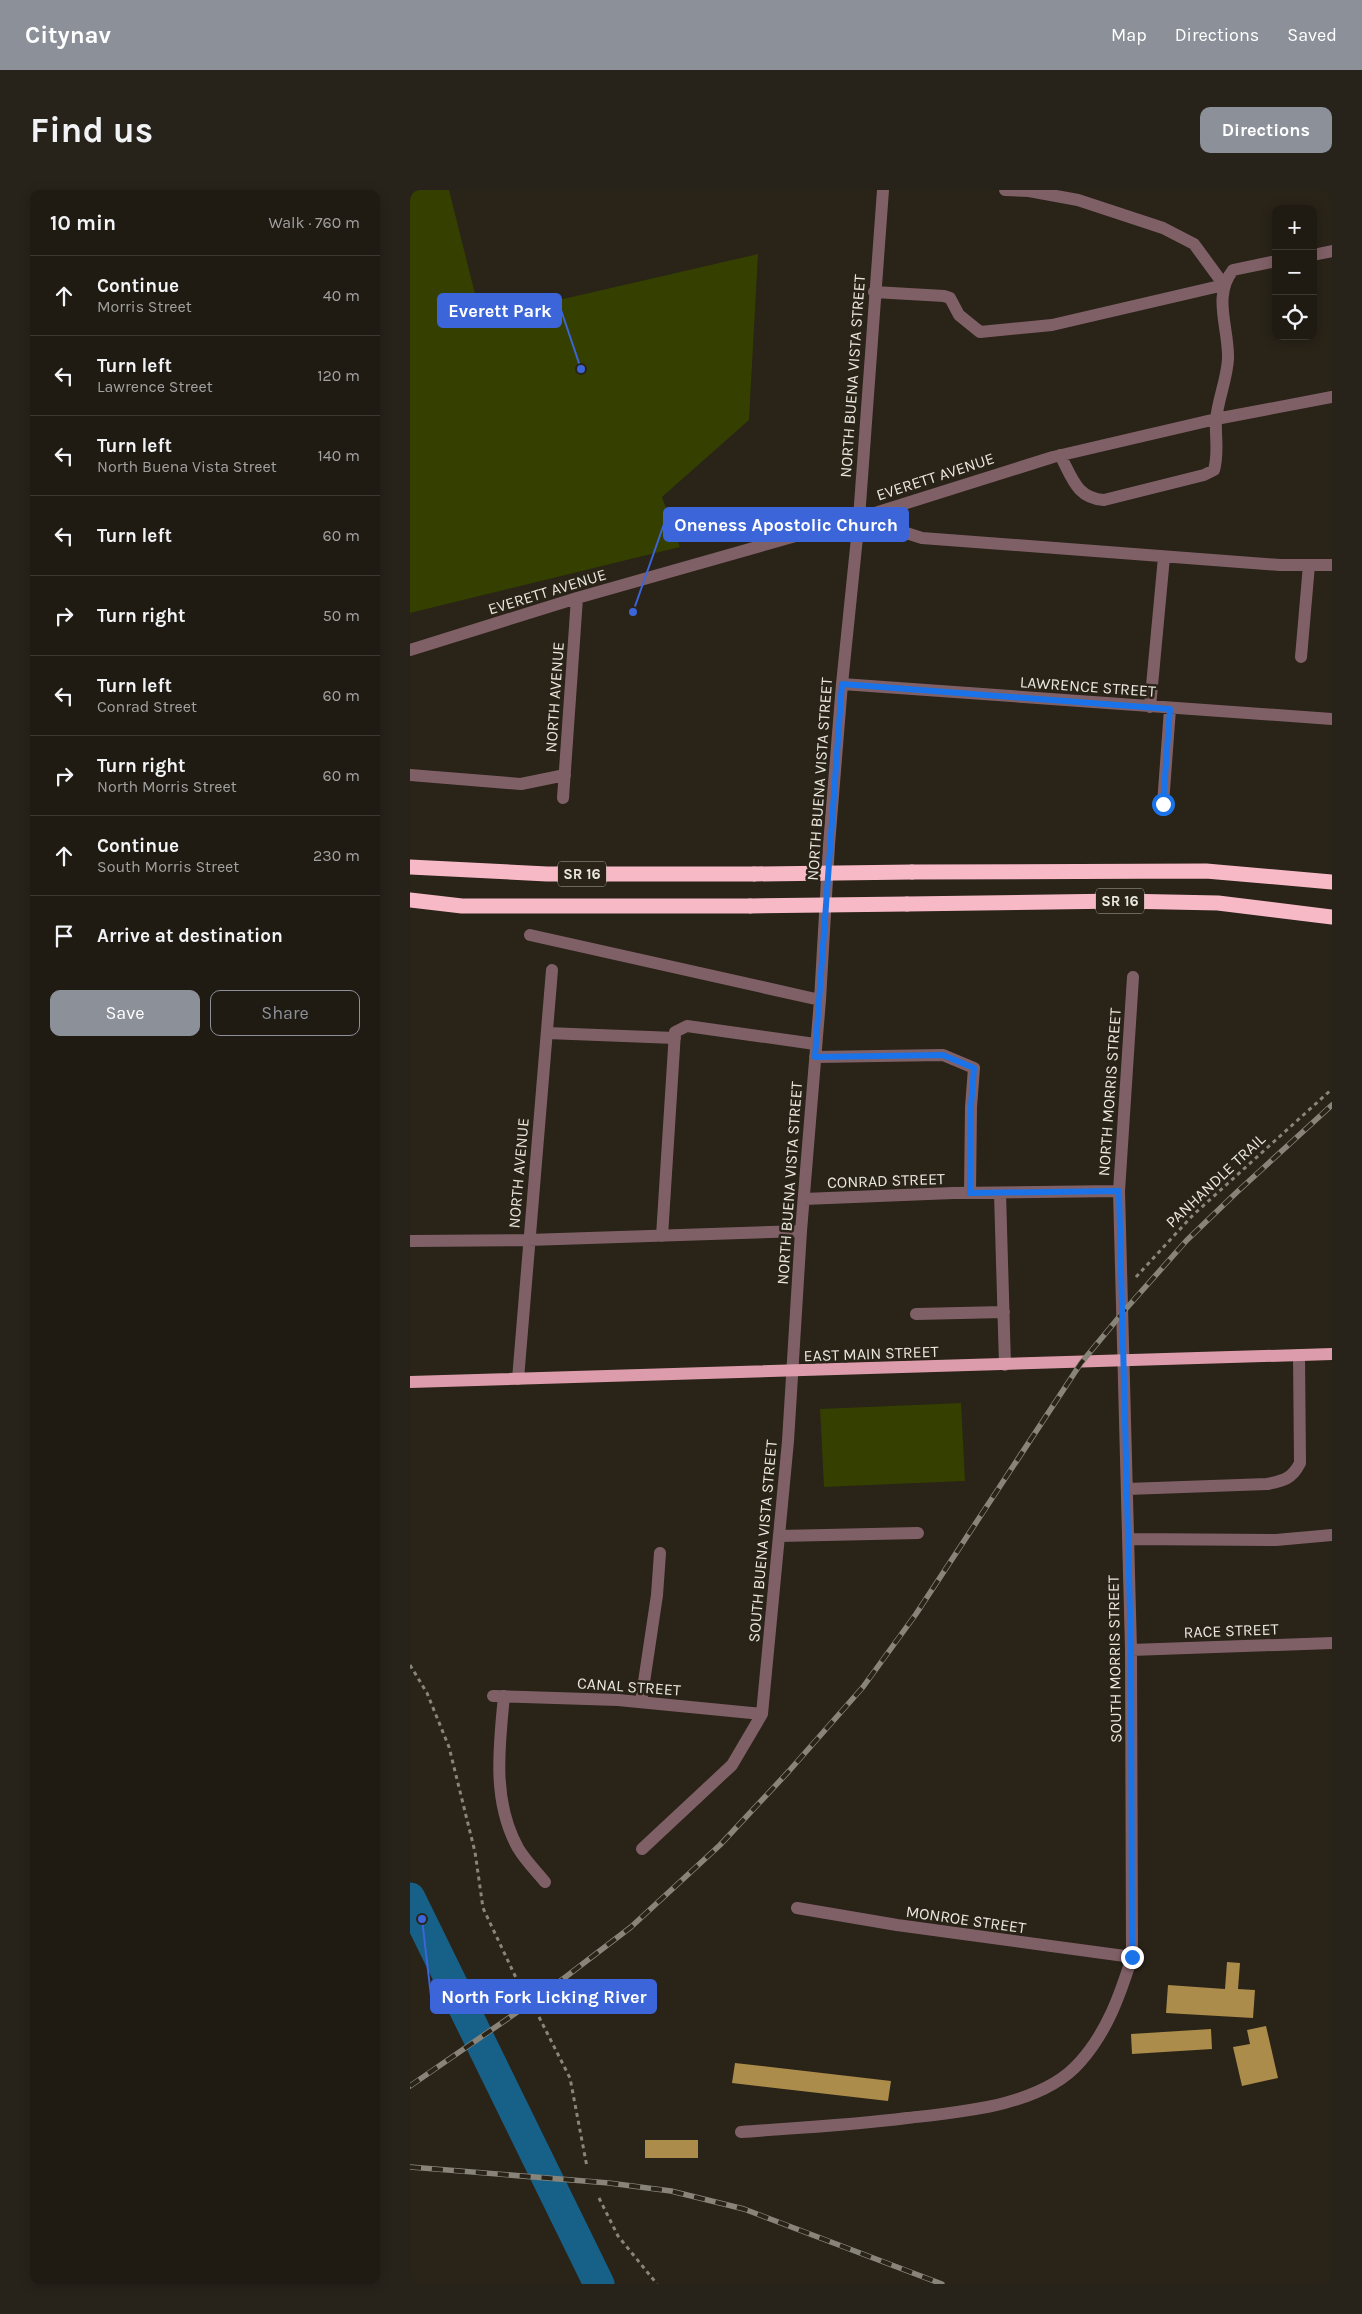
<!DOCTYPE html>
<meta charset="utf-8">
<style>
body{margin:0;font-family:Karla,sans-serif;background:#27231b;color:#f1f3f6}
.controls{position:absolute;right:15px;top:15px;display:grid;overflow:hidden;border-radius:10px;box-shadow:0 2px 12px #0003}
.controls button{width:45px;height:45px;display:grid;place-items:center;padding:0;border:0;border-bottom:1px solid #3c3832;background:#1f1a12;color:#f1f3f6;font:25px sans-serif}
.stop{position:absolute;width:15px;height:15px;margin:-11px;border:4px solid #1a73e8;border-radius:50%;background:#fff}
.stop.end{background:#1a73e8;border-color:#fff;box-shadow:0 1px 5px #0008}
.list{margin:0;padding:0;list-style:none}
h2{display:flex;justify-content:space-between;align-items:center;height:65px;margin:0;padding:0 20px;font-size:21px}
h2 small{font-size:16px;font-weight:400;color:#a1a19f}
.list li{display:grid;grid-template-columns:32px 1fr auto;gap:15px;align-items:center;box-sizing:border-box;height:80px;padding:0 20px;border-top:1px solid #3c3832}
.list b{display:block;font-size:19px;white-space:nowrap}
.list p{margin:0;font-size:16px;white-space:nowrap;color:#a1a19f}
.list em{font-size:16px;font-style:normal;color:#a1a19f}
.actions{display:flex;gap:10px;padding:15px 20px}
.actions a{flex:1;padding:11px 0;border:1px solid #8c9099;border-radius:10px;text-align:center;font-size:18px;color:#8c9099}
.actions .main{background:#8c9099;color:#fff}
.icon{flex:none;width:28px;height:28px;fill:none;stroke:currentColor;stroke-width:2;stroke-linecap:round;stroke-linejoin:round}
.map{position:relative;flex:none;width:922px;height:2094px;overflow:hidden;border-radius:10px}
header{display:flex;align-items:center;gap:30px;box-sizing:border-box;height:70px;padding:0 25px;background:#8c9099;color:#fff}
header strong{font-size:24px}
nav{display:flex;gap:28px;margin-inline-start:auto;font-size:18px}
.intro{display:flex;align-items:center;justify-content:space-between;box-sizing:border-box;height:120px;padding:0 30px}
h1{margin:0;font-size:35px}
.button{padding:12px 22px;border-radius:10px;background:#8c9099;color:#fff;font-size:18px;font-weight:700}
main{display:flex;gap:30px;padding:0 30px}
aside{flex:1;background:#1f1a12;border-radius:10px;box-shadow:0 2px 12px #0003}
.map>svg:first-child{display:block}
.green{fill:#343f00}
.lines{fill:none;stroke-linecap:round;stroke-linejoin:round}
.river{stroke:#176087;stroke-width:31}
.building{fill:#ab8c4a}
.path{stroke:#8a857c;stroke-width:3;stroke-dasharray:4 4;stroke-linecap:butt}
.minor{stroke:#806067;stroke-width:12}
.major{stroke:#dd9cab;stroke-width:12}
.highway{stroke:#f8b9c7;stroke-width:15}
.rail-casing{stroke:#88847a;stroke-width:5.5}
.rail{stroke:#292318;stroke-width:4;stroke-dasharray:11;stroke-linecap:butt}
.highway-bridge{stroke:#f8b9c7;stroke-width:15}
.route{stroke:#1a73e8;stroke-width:6}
.labels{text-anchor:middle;stroke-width:5;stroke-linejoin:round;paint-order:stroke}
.shield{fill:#292318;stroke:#b0aca3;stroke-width:1}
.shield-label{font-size:15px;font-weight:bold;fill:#eae7df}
.street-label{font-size:16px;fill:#eae7df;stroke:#292318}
.leader{fill:none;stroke:#3c65d9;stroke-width:2}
.callout-dot{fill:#3c65d9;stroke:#292318;stroke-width:2}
.callout{fill:#3c65d9;stroke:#3c65d9;stroke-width:2}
.callout-label{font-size:18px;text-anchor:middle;font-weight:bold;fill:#fff}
</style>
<header>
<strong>Citynav</strong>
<nav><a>Map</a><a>Directions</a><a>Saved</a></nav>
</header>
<div class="intro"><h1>Find us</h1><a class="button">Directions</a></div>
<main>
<aside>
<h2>10 min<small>Walk · 760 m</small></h2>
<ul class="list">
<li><svg class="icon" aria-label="ahead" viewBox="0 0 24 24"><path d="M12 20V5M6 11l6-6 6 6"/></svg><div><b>Continue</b><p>Morris Street</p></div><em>40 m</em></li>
<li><svg class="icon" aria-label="left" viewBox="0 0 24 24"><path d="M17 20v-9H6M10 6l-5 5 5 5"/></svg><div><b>Turn left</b><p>Lawrence Street</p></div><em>120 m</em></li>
<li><svg class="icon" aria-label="left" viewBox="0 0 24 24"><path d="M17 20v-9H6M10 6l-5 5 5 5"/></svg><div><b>Turn left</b><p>North Buena Vista Street</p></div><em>140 m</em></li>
<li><svg class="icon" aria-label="left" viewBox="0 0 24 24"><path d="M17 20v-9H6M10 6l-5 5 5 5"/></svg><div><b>Turn left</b></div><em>60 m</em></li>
<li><svg class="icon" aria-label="right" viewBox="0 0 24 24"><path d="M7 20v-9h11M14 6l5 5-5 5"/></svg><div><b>Turn right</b></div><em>50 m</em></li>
<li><svg class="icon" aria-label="left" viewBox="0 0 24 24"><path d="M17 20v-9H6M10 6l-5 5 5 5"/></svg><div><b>Turn left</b><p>Conrad Street</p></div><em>60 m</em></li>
<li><svg class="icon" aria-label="right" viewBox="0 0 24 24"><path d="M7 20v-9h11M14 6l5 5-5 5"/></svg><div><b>Turn right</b><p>North Morris Street</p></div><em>60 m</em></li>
<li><svg class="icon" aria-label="ahead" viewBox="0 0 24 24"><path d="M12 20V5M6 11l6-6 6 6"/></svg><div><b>Continue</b><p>South Morris Street</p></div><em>230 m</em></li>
<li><svg class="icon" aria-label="arrive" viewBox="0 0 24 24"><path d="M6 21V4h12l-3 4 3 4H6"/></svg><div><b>Arrive at destination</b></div></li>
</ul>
<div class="actions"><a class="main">Save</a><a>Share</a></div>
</aside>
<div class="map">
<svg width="922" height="2094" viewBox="0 0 922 2094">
<rect width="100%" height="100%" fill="#292318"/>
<path class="green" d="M0 0H39L71 128 348 64 339 230 252 307 270 357 0 423Z
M551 1213 555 1291 414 1297 410 1219Z"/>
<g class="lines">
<path class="river" d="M0 1708 189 2094"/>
</g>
<path class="building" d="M817 1772 830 1773 828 1799 845 1800 843 1828 756 1823 758 1795 815 1799Z
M856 1836 868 1888 832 1896 823 1857 840 1854 837 1840Z
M801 1839 802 1859 722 1864 721 1844Z
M325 1873 481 1891 478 1911 322 1893Z
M235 1950H288V1968H235Z"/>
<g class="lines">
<path class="path" d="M726 1087 783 1025 922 899
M0 1475 17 1503 39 1557 65 1662 73 1718 108 1792
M129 1827 160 1888 177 1977
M189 2008 208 2046 247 2094"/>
<path class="minor" d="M903 65 922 61
M464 102 534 106 540 108 549 125 570 142 642 135 814 95 784 54 753 38 668 10 619 1 595 0
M650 265C662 287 666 308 694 310L794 285 804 280C809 263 805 246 806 230 808 209 817 189 818 169 819 138 802 106 823 80L866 71
M449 328 512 348 870 375H922
M0 460 167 408 449 328 643 267 806 229 922 207
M891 467 899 375
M432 494 922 529
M740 517 754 367
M0 585 111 594 155 585
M153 608 167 408
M753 614 760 519
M120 745 410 810
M137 843 265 848
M405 867 533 865 564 878 561 917 560 1003
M590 1003 595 1175
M394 1009 543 1003 709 1001
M252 1046 265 842 277 836 405 854
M0 1051 118 1050 391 1041
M506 1124 594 1122
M108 1189 142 780
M717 1299 857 1294C873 1291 882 1289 890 1273L889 1165
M369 1346 508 1343
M718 1349 866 1350 922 1345
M721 1460 922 1453
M83 1506 208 1510 352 1524
M94 1506C89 1558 82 1611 108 1658 115 1670 126 1681 135 1692
M231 1512 247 1405 250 1363
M232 1659 322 1575 352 1524 378 1251 391 1041 410 810 419 655 432 494 449 328 473 0
M387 1718 487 1735 722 1767
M331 1942C386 1938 442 1935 497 1928 551 1922 632 1916 670 1872 697 1842 710 1805 722 1767L721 1460 709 1001 723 787"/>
<path class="major" d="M0 1192 922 1164"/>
<path class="highway" d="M0 677 137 684H344
M502 682 796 681 922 692
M0 710 52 716H340
M497 714 711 711 808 713 922 727"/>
<defs>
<path id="rail" d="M0 1896 132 1805 221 1737 310 1655 379 1581 453 1497 506 1424 671 1173 714 1121 777 1050 827 1002 922 915
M0 1977 199 1993 261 2001 334 2019 532 2094"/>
</defs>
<use href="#rail" class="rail-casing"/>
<use href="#rail" class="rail"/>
<path class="highway-bridge" d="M344 684 502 682
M340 716 497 714"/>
</g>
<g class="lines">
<path class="route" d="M722 1767 721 1460 709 1001 560 1003 561 916 564 878 533 865 405 867 432 494 760 519 753 614"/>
</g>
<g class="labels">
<g class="shield">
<rect x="148" y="671.5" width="48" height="25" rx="4"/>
<rect x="686" y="698.5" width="48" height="25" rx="4"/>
</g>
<g class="shield-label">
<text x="172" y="689">SR 16</text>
<text x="710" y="716">SR 16</text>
</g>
<g class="street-label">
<text transform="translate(442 186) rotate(-86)" y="6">NORTH BUENA VISTA STREET</text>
<text transform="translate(525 286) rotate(-18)" y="6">EVERETT AVENUE</text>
<text transform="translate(137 401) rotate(-17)" y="6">EVERETT AVENUE</text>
<text transform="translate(678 496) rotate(4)" y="6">LAWRENCE STREET</text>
<text transform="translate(144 507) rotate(-86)" y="6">NORTH AVENUE</text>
<text transform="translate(409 589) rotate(-86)" y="6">NORTH BUENA VISTA STREET</text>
<text transform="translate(699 902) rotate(-86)" y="6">NORTH MORRIS STREET</text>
<text transform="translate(108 983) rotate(-85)" y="6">NORTH AVENUE</text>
<text transform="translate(476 990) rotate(-2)" y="6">CONRAD STREET</text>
<text transform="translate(805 990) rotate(-43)" y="6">PANHANDLE TRAIL</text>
<text transform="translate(379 993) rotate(-86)" y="6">NORTH BUENA VISTA STREET</text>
<text transform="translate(461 1163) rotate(-2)" y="6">EAST MAIN STREET</text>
<text transform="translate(352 1351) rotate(-85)" y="6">SOUTH BUENA VISTA STREET</text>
<text transform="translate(821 1440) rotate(-2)" y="6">RACE STREET</text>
<text transform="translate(704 1469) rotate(-91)" y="6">SOUTH MORRIS STREET</text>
<text transform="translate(219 1496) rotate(4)" y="6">CANAL STREET</text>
<text transform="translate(556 1729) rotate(8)" y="6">MONROE STREET</text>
</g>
</g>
<path class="leader" d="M171 179L151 120M223 422L254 334M12 1729L21 1806"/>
<g class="callout-dot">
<circle cx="171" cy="179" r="5"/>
<circle cx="223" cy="422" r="5"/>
<circle cx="12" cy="1729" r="5"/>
</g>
<g class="callout">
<rect x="28" y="104" width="123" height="33" rx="5"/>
<rect x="254" y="318" width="244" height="33" rx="5"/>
<rect x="21" y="1790" width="225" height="33" rx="5"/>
</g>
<g class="callout-label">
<text x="90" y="127">Everett Park</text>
<text x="376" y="341">Oneness Apostolic Church</text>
<text x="134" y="1813">North Fork Licking River</text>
</g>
</svg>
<div class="controls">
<button>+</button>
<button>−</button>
<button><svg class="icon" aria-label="locate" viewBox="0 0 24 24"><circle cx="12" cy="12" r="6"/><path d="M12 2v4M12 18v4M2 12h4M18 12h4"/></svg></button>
</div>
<div class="stop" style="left:753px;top:614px"></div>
<div class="stop end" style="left:722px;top:1767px"></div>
</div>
</main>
